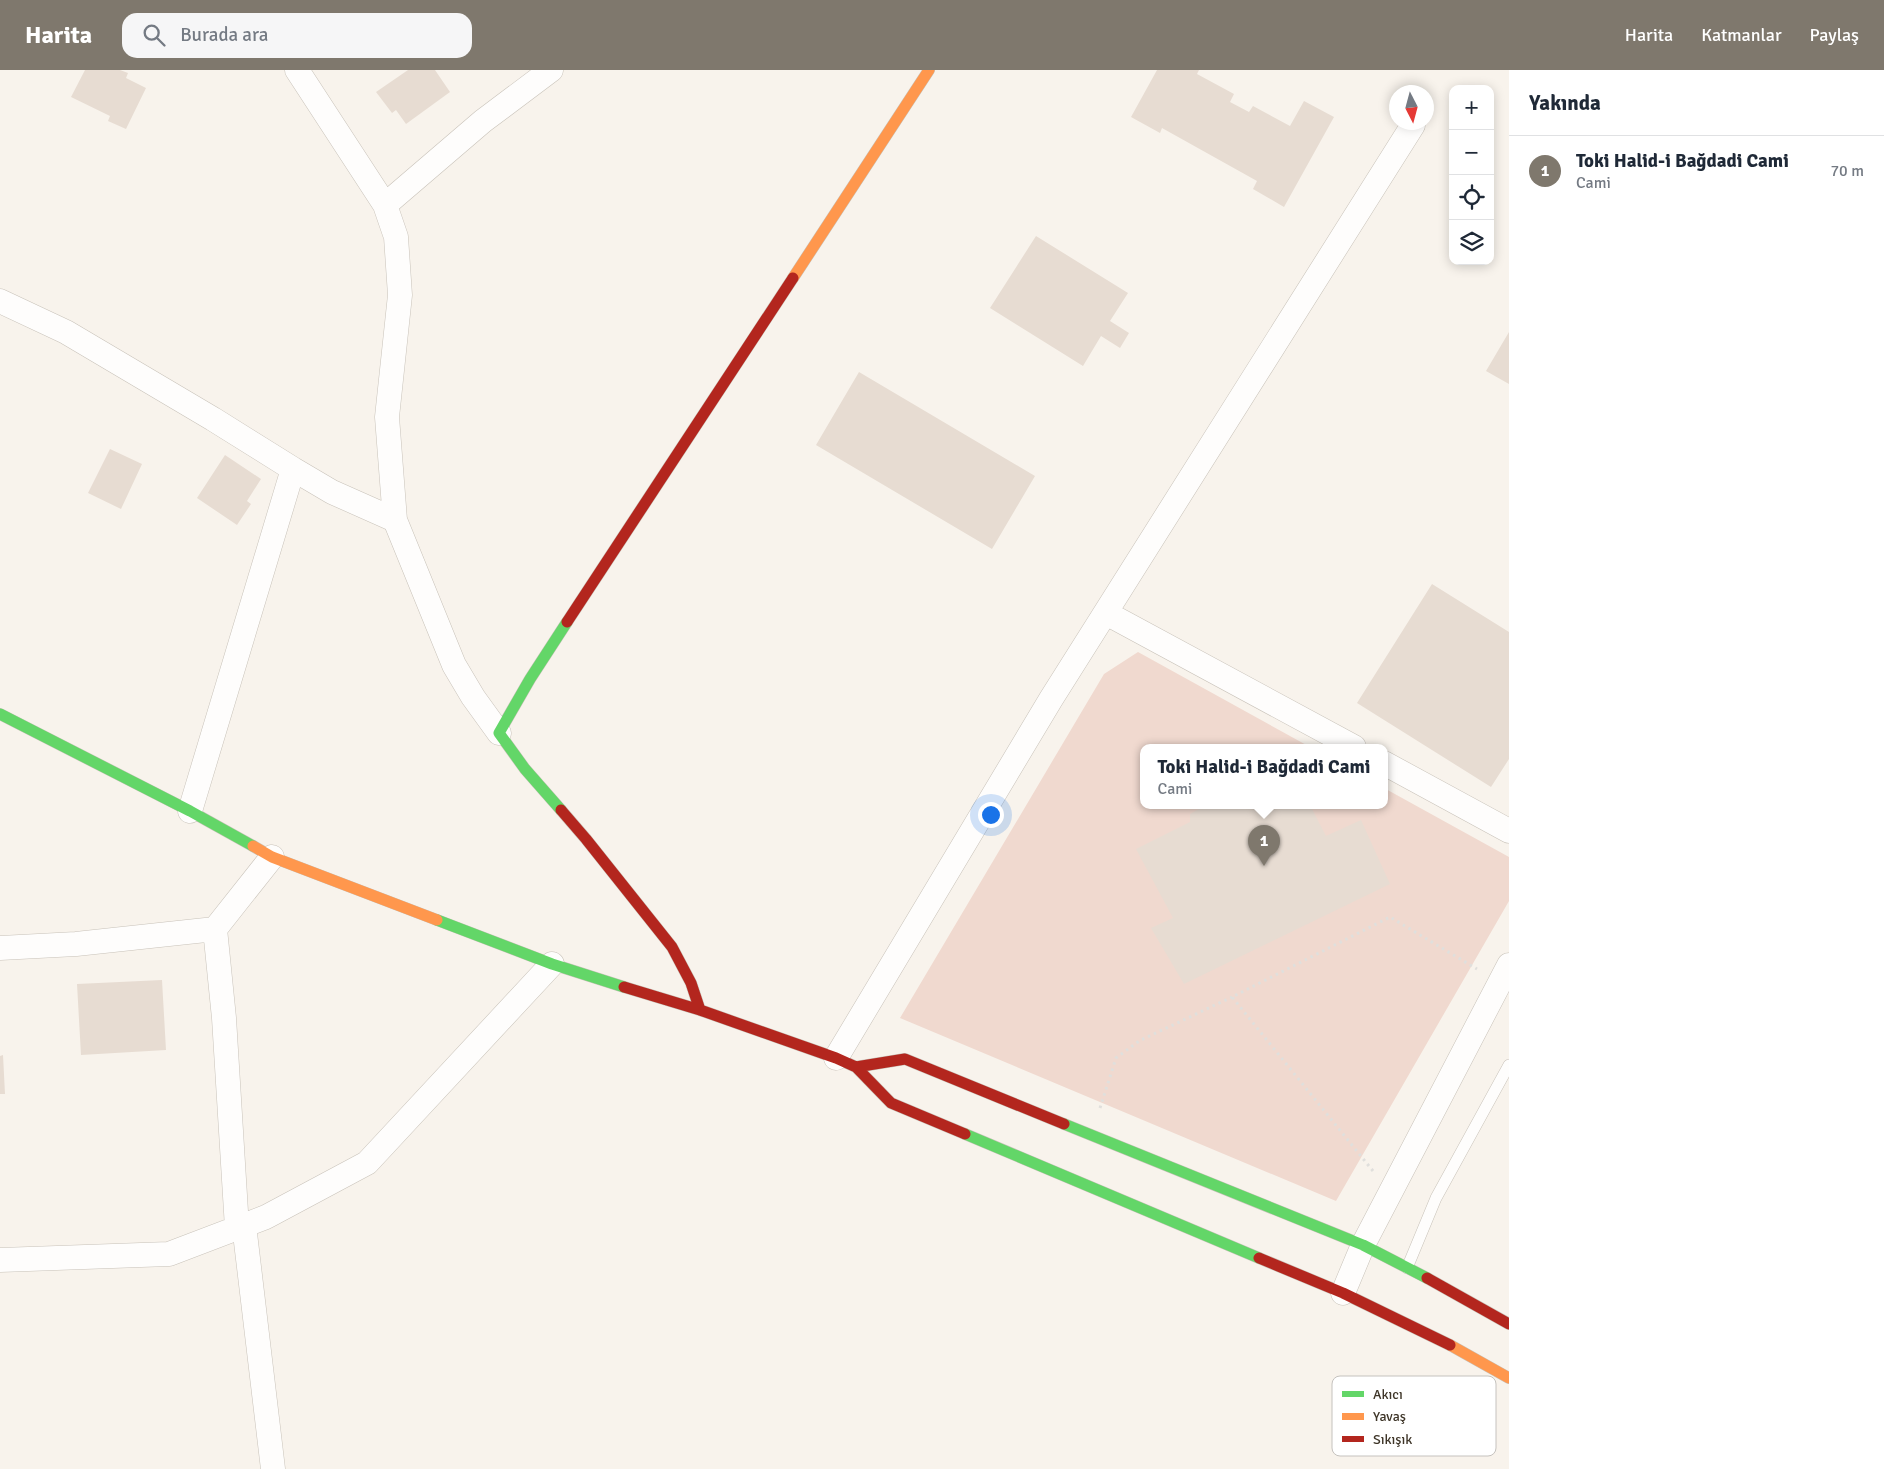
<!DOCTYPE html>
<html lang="tr">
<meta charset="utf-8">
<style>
body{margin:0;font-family:Signika,sans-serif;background:#f6f6f7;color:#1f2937}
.controls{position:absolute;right:15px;top:15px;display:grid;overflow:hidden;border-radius:10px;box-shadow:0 2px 12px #0003}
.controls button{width:45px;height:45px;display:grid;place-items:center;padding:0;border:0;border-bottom:1px solid #e0e1e3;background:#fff;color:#1f2937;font:25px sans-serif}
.compass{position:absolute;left:1389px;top:15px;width:45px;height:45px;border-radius:50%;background:#fff;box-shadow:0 2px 12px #0003;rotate:174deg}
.you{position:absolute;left:990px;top:744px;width:18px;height:18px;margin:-12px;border:4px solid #fff;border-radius:50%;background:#1a73e8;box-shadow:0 0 0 8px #1a73e833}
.badge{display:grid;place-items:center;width:32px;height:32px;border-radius:50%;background:#7f786d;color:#fff;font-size:16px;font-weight:700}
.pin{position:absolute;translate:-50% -41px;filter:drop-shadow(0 1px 2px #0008)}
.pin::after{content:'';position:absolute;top:26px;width:18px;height:15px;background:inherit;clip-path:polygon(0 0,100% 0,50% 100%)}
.popup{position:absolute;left:1140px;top:674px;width:248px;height:65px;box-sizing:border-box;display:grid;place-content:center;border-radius:10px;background:#fff;filter:drop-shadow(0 1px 4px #0005);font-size:16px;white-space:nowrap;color:#747a83}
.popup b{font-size:19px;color:#1f2937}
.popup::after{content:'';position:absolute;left:50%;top:100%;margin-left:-10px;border:10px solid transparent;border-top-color:#fff}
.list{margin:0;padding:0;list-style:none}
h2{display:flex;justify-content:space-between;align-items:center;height:65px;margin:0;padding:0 20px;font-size:21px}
h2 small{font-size:16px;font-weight:400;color:#747a83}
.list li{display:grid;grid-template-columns:32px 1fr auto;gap:15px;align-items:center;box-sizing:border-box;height:70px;padding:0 20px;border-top:1px solid #e0e1e3}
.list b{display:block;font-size:19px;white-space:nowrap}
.list p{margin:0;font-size:16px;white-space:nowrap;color:#747a83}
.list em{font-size:16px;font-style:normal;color:#747a83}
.icon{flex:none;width:28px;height:28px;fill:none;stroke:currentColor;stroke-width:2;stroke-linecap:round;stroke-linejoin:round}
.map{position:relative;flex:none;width:1509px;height:1399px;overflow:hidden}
header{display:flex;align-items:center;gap:30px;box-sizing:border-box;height:70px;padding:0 25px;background:#7f786d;color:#fff}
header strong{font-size:24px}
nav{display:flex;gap:28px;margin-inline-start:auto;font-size:18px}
.search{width:350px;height:45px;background:#f6f6f7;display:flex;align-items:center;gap:12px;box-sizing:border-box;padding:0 18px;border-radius:15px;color:#747a83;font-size:19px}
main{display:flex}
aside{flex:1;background:#fff}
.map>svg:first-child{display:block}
.green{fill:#f0d9cf}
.building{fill:#e7dcd2}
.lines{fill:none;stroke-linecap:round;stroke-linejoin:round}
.lane-casing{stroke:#c8c2b9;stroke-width:12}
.street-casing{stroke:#c8c2b9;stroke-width:25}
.fast-casing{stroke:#c8c2b9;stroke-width:12}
.slow-casing{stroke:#c8c2b9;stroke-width:12}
.jam-casing{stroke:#c8c2b9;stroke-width:12}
.path{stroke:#e0dfdc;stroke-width:3;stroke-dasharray:2.5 4;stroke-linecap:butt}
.lane{stroke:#fefdfc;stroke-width:11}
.street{stroke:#fefdfc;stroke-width:24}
.fast{stroke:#63d668;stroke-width:11}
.slow{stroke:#ff974d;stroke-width:11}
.jam{stroke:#b3261e;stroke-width:11}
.key{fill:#fff;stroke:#c5c2be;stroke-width:1}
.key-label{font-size:14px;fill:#3e3528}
</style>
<header>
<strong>Harita</strong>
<div class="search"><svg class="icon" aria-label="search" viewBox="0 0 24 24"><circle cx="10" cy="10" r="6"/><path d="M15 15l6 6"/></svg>Burada ara</div>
<nav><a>Harita</a><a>Katmanlar</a><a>Paylaş</a></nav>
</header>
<main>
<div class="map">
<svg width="1509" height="1399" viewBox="0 0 1509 1399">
<rect width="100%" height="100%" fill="#f8f3ec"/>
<path class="green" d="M1138 582 1310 677H1144V735H1384V718L1509 787V831L1336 1131 900 948 1104 604Z"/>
<path class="building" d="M85 0H120L128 3 126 8 146 18 126 59 108 51 110 46 71 27Z
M408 0H435L450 22 406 54 396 40 392 43 376 22Z
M1157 0H1199L1197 4 1234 24 1230 32 1249 42 1253 36 1290 56 1304 31 1334 47 1284 137 1253 119 1257 111 1162 58 1160 63 1131 47Z
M1036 166 1128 223 1110 251 1129 263 1120 278 1101 266 1083 296 990 238Z
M1509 262V314L1486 301Z
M859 302 1035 406 992 479 816 375Z
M110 379 142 394 121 439 88 423Z
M225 385 261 409 247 431 251 434 237 455 197 428Z
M1432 514 1509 562V689L1491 717 1357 633Z
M1206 735H1310L1326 766 1361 750 1390 814 1184 914 1151 858 1173 848 1136 779 1190 752V744Z
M162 910 166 980 81 985 77 914Z
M3 985 5 1024H0V986Z"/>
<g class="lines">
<defs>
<path id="lane" d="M1407 1198 1436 1128 1509 995"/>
<path id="street" d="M297 0 385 135 396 167 400 225 387 347 395 450 454 595 473 627 499 663
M385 135 483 51 551 0
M0 231 66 262 213 349 293 399 190 741
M293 399 332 422 395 450
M1106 543 1354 677
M1384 693 1509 761
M0 878 76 874 215 859
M836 988 1051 629 1413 55
M244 1155 273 1399
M237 1158 224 948 215 859 272 787
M0 1190 169 1184 266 1147 367 1093 552 894
M1343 1223 1363 1175 1509 895"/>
<path id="fast" d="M0 644 190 741 253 776
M561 740 525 699 499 663 530 609 567 552
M437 850 552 894 624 917
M1064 1054 1363 1175 1427 1208
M965 1064 1259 1188"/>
<path id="slow" d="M793 208 929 0
M253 776 272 787 437 850
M1450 1275 1509 1308"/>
<path id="jam" d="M567 552 793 208
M561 740 586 769 672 877 691 913 700 940
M624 917 700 940 836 988 856 997 891 1033 965 1064
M856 997 905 989 1064 1054
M1259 1188 1343 1223 1450 1275
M1427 1208 1509 1254"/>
</defs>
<use href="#lane" class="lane-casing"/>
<use href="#street" class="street-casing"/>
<use href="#fast" class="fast-casing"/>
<use href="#slow" class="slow-casing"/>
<use href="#jam" class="jam-casing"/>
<path class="path" d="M1100 1038 1116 988 1139 971 1232 927
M1373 1101 1232 927 1390 847 1477 899"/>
<use href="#lane" class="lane"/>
<use href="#street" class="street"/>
<use href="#fast" class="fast"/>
<use href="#slow" class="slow"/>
<use href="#jam" class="jam"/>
</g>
<rect x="1332" y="1306" width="164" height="80" rx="8" class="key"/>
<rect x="1342" y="1321" width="22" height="6" fill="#63d668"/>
<rect x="1342" y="1343" width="22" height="7" fill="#ff974d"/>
<rect x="1342" y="1366" width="22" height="6" fill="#b3261e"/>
<g class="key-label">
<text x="1373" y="1329">Akıcı</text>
<text x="1373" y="1351">Yavaş</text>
<text x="1373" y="1374">Sıkışık</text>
</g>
</svg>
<div class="controls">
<button>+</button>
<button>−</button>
<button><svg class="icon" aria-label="locate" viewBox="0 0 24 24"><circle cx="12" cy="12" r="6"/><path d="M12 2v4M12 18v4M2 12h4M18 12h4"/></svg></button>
<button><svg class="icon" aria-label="layers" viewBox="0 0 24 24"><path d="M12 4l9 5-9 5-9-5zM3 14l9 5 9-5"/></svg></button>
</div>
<svg class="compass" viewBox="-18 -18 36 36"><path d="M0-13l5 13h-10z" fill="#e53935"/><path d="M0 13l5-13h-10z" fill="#747a83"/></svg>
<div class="you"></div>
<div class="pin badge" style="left:1264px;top:796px">1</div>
<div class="popup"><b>Toki Halid-i Bağdadi Cami</b>Cami</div>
</div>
<aside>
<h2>Yakında<small></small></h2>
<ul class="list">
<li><span class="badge">1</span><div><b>Toki Halid-i Bağdadi Cami</b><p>Cami</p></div><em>70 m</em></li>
</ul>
</aside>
</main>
